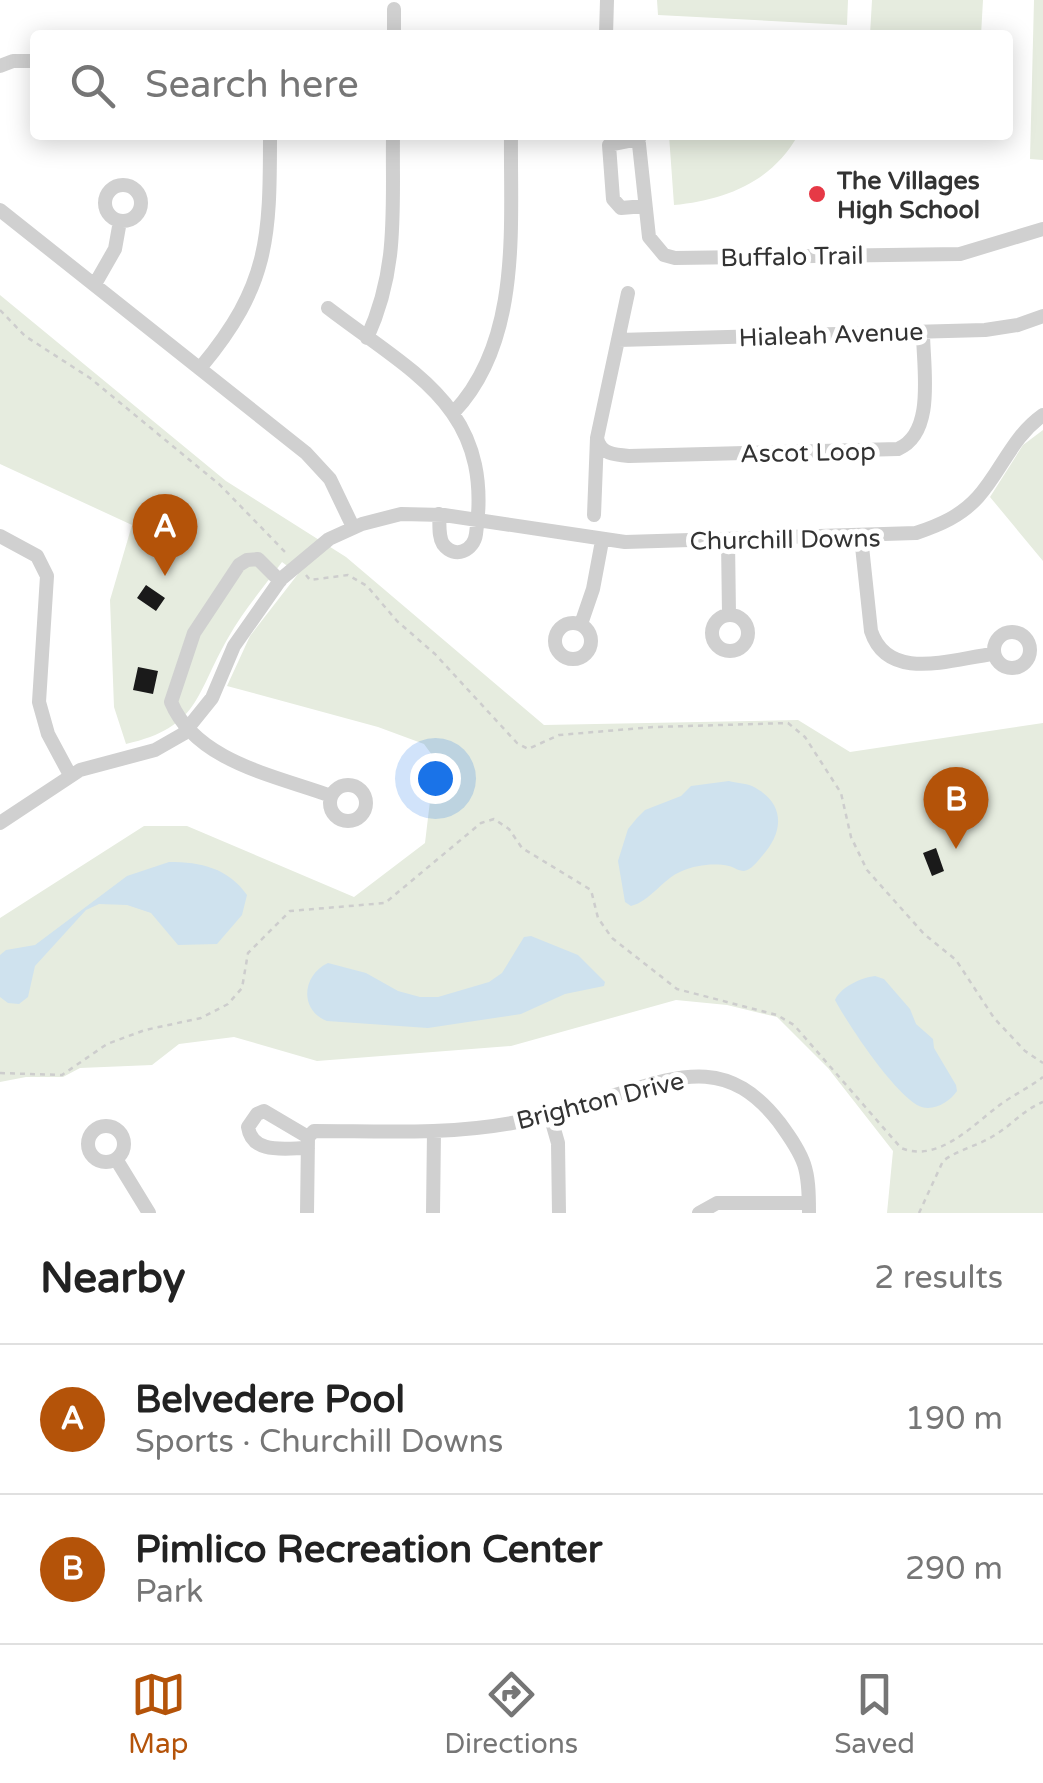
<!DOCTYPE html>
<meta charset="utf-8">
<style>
body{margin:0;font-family:"Varela Round",sans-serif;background:#f2f2f2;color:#222}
.you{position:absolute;left:435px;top:778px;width:35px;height:35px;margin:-25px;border:8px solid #fff;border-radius:50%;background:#1a73e8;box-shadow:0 0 0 15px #1a73e833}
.badge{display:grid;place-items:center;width:65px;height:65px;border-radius:50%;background:#b45309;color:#fff;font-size:32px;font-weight:700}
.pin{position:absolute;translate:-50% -82px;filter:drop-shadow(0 2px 5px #0008)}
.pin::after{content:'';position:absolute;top:52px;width:35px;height:30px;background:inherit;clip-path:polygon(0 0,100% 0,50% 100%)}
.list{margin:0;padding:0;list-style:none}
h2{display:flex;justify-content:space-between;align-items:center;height:130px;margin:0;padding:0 40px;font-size:42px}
h2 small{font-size:32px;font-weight:400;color:#767676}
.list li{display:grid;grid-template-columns:65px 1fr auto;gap:30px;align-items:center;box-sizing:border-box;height:150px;padding:0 40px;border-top:2px solid #e0e0e0}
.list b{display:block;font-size:38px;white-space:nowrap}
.list p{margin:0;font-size:32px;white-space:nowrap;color:#767676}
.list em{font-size:32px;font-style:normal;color:#767676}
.icon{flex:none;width:55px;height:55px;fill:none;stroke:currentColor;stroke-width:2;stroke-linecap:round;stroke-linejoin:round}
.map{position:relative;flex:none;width:1043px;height:1213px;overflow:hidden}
.search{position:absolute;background:#fff;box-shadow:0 5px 25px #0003;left:30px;right:30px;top:30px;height:110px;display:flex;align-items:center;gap:25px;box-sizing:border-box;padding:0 35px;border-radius:10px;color:#767676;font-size:38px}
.sheet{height:430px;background:#fff}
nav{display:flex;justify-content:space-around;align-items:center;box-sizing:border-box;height:140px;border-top:2px solid #e0e0e0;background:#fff;font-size:28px;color:#767676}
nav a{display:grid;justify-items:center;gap:5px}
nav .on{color:#b45309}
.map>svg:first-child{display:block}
.green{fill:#e6ecdf}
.water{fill:#cfe2ee}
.building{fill:#1a1a1a}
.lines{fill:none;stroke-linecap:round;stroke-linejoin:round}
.path{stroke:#cdcdcd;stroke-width:2.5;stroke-dasharray:5 5;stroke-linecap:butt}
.minor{stroke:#d0d0d0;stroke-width:14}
.poi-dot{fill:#e63946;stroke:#fff;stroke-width:4}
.labels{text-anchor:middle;stroke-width:10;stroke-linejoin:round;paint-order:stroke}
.poi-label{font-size:25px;font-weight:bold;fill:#333;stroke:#fff;text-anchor:start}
.street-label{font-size:25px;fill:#333;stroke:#fff}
</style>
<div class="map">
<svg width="1043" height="1213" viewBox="0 0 1043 1213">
<rect width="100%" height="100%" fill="#fff"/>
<path class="green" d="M657 0H848L847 25 658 15Z
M872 0H983L981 35H870Z
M1034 0H1043V160L1030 159Z
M669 135H798C772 182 725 200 674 205Z
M0 295 226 481 346 557 544 725 798 720 850 752 1043 723V1213H887L893 1151 828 1068 777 1017 727 1005 676 1000 511 1046 317 1061 234 1037 179 1044 152 1065 80 1068 63 1077H26L0 1082V918L144 826H187L354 897 425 843 435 759 424 744 378 727 227 686 250 636 298 574 282 562C264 587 243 611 228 638 195 695 200 727 126 744L114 707 110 600 132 525 0 464Z
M1043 430V561L990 497 1023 445Z"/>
<path class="water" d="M729 781C736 783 745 783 752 786 786 803 784 832 762 856 758 861 751 870 744 871 738 871 734 867 729 866 714 863 696 865 682 871 662 879 651 901 631 906L625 902 618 861 628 829 637 818 645 810 681 796 691 786Z
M169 862C201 862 228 868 247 895L242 915 217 944 178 945 151 913 127 905 99 904 86 910 35 966 28 997 19 1004 8 1003 0 997V955L6 950 35 945 127 876Z
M531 936 578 955 605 982 604 986 565 994 521 1014 428 1028 327 1021C299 1010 302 975 328 963L366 973 398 991 420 997H438L489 982 502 973 524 937Z
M875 976 884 979 910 1009 916 1024 933 1039 934 1048 956 1085 957 1091C949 1103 931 1113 917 1105 892 1090 849 1026 835 1000 841 987 860 978 875 976Z"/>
<path class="building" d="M146 585 165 598 156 611 137 598Z
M138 667 158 671 153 694 133 690Z
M936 848 944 871 932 876 923 853Z"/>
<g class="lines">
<path class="path" d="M0 310 25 336 90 378 220 485 287 554
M306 575 310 580 348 575 367 586 397 621 435 654 517 743 528 749 559 735 654 727 788 723 805 737 841 793 851 837 867 870 924 934 956 960 994 1018 1025 1051 1043 1063
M0 1073 62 1075 107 1044 145 1030 201 1018 228 1004 242 988 248 953 290 911 385 903 481 823 494 819 509 829 522 848 591 890 598 918 612 938 677 989 777 1015 794 1025 901 1148C937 1163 971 1127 997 1107 1011 1096 1029 1088 1043 1077
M919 1213 943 1161C959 1149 978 1146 995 1135 1013 1124 1023 1110 1043 1102"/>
<path class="minor" d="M394 35V9
M606 35 607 0
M0 66 13 61H35
M638 135 649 237 664 255 675 258 960 254 1043 229
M639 139 609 145 613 199 621 208 645 206
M105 203a18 18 0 1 1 36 0a18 18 0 1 1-36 0Z
M0 210 306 453 330 479 353 527
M95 284 115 249 120 221
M328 308C414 374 494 408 476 534 474 550 455 560 443 544 438 536 440 524 439 514
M367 338C399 268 392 210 393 135
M618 340 985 330 1018 325 1043 316
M201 367C269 285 270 239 270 135
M454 412C522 340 510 225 511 135
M597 438C600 454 615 455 629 456L898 449C936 433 923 367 923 332
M594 515 597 438 628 293
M0 536 37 556 47 576 39 702 48 734 70 775
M861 537 871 631C888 683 952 659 993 654
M728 540 729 615
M280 581 258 559 247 560 239 565 194 633 171 702C196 762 277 776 331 796
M712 633a18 18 0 1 1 36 0a18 18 0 1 1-36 0Z
M555 641a18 18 0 1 1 36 0a18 18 0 1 1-36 0Z
M581 624 593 589 602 541
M994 650a18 18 0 1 1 36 0a18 18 0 1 1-36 0Z
M330 803a18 18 0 1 1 36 0a18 18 0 1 1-36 0Z
M0 823 80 770 155 750 183 734 212 698 234 646 281 579 329 539 362 524 401 514 444 515 625 542 916 533C940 525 961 516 978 497 1002 470 1012 437 1043 415
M550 1115 558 1143 559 1213
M88 1144a18 18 0 1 1 36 0a18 18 0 1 1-36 0Z
M308 1148C286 1148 252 1155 248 1127L257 1114 264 1111 308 1137
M116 1159 149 1213
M307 1213 308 1137 314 1131C380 1131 447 1135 512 1123 548 1117 581 1106 615 1095 683 1074 729 1058 779 1122 806 1159 809 1168 809 1213
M433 1213 434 1131
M699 1213 717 1203H809"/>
</g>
<circle class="poi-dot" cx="817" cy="194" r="10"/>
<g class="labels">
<g class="poi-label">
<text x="837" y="189">The Villages<tspan x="837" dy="29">High School</tspan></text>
</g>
<g class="street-label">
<text transform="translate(792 256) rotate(-1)" y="9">Buffalo Trail</text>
<text transform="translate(831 334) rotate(-2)" y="9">Hialeah Avenue</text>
<text transform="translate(808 452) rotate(-1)" y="9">Ascot Loop</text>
<text transform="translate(785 539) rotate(-1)" y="9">Churchill Downs</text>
<text transform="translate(600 1100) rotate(-14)" y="9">Brighton Drive</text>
</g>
</g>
</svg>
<div class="you"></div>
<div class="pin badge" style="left:165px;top:576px">A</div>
<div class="pin badge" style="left:956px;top:849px">B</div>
<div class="search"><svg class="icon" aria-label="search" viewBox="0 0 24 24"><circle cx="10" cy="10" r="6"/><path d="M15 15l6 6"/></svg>Search here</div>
</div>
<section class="sheet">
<h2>Nearby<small>2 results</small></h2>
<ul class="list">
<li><span class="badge">A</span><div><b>Belvedere Pool</b><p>Sports · Churchill Downs</p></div><em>190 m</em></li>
<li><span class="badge">B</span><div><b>Pimlico Recreation Center</b><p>Park</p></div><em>290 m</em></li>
</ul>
</section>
<nav>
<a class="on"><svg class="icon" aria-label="map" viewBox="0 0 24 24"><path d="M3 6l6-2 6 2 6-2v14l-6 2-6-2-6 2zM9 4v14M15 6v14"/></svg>Map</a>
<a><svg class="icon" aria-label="directions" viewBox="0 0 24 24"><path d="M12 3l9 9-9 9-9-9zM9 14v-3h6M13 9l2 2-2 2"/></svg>Directions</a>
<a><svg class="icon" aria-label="saved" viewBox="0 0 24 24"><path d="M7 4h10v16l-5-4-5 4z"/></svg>Saved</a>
</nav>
